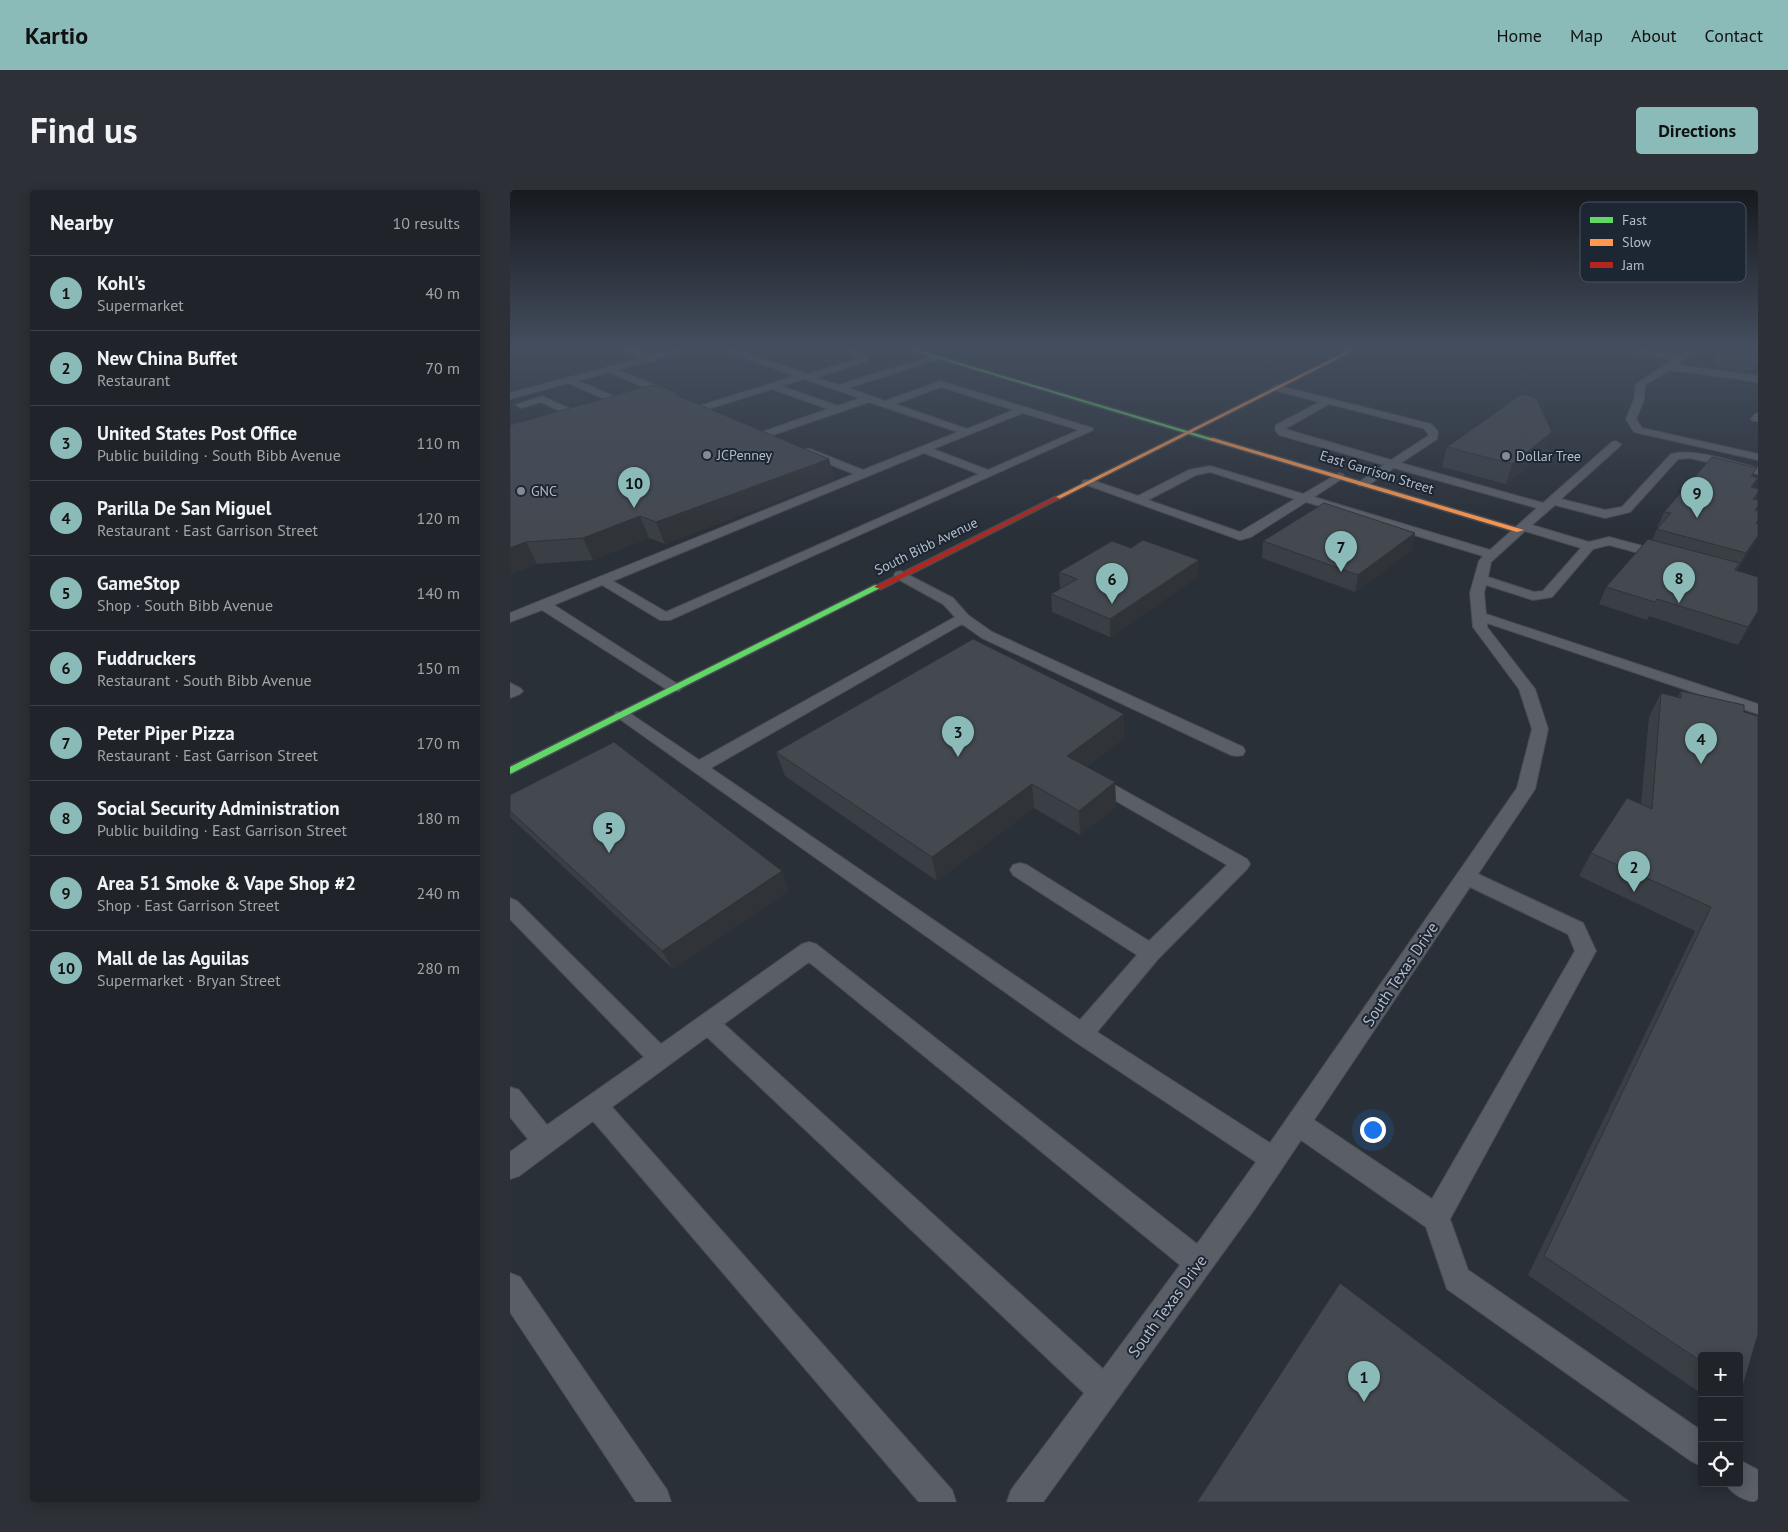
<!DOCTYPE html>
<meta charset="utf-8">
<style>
body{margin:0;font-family:"PT Sans",sans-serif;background:#2d3036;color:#f1f3f6}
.controls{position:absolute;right:15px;bottom:15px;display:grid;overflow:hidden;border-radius:5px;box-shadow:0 2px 12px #0003}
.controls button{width:45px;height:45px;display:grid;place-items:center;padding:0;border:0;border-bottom:1px solid #3d4147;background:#20242a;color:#f1f3f6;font:25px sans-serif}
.you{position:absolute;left:862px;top:939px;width:18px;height:18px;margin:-12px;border:4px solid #fff;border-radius:50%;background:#1a73e8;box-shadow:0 0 0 8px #1a73e833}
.badge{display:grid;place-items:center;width:32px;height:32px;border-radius:50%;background:#8bbbb9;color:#111;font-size:16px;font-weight:700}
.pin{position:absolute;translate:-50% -41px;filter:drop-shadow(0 1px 2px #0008)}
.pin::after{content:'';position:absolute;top:26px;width:18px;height:15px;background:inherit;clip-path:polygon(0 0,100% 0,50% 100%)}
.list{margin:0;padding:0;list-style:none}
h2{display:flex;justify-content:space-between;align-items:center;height:65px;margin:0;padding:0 20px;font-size:21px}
h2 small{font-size:16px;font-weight:400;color:#a2a4a8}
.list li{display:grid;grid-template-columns:32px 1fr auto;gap:15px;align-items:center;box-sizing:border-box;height:75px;padding:0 20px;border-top:1px solid #3d4147}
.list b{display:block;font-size:19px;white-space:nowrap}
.list p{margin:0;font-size:16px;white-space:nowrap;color:#a2a4a8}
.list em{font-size:16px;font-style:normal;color:#a2a4a8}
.icon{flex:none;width:28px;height:28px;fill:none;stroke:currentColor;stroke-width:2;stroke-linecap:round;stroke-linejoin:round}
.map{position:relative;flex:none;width:1248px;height:1312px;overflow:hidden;border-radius:5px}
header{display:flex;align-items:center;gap:30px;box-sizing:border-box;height:70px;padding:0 25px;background:#8bbbb9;color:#111}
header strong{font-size:24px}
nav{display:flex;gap:28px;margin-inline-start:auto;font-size:18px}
.intro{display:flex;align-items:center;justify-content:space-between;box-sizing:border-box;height:120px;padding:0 30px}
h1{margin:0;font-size:35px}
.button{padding:12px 22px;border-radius:5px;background:#8bbbb9;color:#111;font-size:18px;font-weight:700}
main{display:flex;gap:30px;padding:0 30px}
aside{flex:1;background:#20242a;border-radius:5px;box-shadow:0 2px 12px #0003}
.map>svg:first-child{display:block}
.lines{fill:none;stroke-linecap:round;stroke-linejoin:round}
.lane-casing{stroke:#484c53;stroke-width:2}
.street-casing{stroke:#484c53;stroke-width:2}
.fast-casing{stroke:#484c53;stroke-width:3}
.slow-casing{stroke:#484c53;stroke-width:3}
.jam-casing{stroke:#484c53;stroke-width:3}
.lane{fill:#5a5e66;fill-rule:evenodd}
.street{fill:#5a5e66;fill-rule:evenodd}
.fast{fill:#63d668;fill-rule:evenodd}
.slow{fill:#ff974d;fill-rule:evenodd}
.jam{fill:#b3261e;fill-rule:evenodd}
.wall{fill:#3a3f45}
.shaded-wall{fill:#303338}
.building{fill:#444950;stroke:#303338}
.poi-dot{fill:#848b96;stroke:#1d2633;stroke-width:2}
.labels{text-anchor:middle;stroke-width:4;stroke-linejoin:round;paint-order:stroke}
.far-poi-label{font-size:14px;fill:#b4bcc9;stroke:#1d2633;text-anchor:start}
.far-street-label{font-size:14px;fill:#b4bcc9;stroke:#1d2633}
.street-label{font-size:16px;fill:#b4bcc9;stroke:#1d2633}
.key{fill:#1d2633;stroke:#4a5360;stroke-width:1}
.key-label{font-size:14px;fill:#b4bcc9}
</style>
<header>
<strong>Kartio</strong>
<nav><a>Home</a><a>Map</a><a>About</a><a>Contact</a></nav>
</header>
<div class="intro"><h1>Find us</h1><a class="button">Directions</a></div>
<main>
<aside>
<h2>Nearby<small>10 results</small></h2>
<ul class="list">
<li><span class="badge">1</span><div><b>Kohl's</b><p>Supermarket</p></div><em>40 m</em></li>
<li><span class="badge">2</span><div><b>New China Buffet</b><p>Restaurant</p></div><em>70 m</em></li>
<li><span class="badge">3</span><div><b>United States Post Office</b><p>Public building · South Bibb Avenue</p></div><em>110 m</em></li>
<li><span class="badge">4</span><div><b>Parilla De San Miguel</b><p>Restaurant · East Garrison Street</p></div><em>120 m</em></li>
<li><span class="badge">5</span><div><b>GameStop</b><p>Shop · South Bibb Avenue</p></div><em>140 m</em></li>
<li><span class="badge">6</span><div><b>Fuddruckers</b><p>Restaurant · South Bibb Avenue</p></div><em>150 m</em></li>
<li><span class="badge">7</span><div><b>Peter Piper Pizza</b><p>Restaurant · East Garrison Street</p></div><em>170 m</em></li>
<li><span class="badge">8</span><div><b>Social Security Administration</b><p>Public building · East Garrison Street</p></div><em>180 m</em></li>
<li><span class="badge">9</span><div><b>Area 51 Smoke &amp; Vape Shop #2</b><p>Shop · East Garrison Street</p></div><em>240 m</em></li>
<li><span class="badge">10</span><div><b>Mall de las Aguilas</b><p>Supermarket · Bryan Street</p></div><em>280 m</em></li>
</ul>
</aside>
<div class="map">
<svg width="1248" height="1312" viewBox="0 0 1248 1312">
<rect width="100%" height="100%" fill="#2a3038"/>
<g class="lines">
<defs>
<path id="lane" d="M166 159H179L108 180 165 204V208H159L99 182 68 191 115 211V215H109L58 193 0 209V203Z
M210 159H221L298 184 347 169 330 159H340L358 167V171L306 188 329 195 424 165 427 166V170L338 198 375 211 431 191 582 238 583 240 160 430H150L92 395 44 415 169 495 172 498 169 501H159L32 420 0 432V423L344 284 292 263 291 261 292 259H300L353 280 448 242 359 212 260 246H252V242L318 219 262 199 195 220H189V216L285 186ZM294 189 350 208 328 216 271 196ZM431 197 504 220 457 239 385 214ZM513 223 569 240 478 280 423 259ZM414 263 469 284 156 422 103 391Z
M1127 159 1168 166 1176 159H1184L1167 175 1248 186V192L1160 180 1135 195 1134 210 1126 229 1132 238 1248 264V270L1124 242 1116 229 1124 210 1126 194 1163 170 1125 163 1124 161Z
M766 195 921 234 928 242 927 249 891 273 1033 313 1102 252 1106 251 1111 254 1110 256 1051 309 1095 320 1112 317 1161 264C1186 258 1223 272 1248 278V284L1180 268 1168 269 1120 322 1095 328 1045 315 1022 335 1079 352 1099 347 1159 363 1161 366 1155 370 1099 355 1083 359 1042 407 1023 410 976 395 974 403 976 424 1248 514V524L977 433V437L1025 499 1038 539 1025 599 968 684 1073 733 1086 761 940 1029 958 1080 1192 1241V1276L1181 1271 937 1099 916 1037 791 950 744 1020 533 1312H497L501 1300 574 1203 197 847 102 917 442 1300 446 1312H409L83 931 9 986 0 989V962L18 949 0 927V897L9 900 37 935 134 867 0 729V708L7 711 151 854 292 754 299 752 306 754 687 1054 746 972 564 851 104 525 106 522H118L189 570 445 427 433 414 386 388 384 385 386 382 391 381 443 408 458 425 482 442 733 557 735 561 733 565 727 566 721 565 472 448 452 434 201 578 570 830 627 765 503 685 500 680 503 675 510 673 517 675 639 751 717 675 587 600 584 596 587 592 593 590 599 592 737 669 740 674 737 679 648 769 587 842 760 953 1007 598 1022 539 1009 499 963 437 960 403 969 371 973 366 796 312 741 347 730 350 574 294 572 292 574 290H582L628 306 679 280 700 276 793 304 829 283 833 284 834 286 833 288 804 307 980 360 1027 318 884 278 857 296H849L847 294 849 292 874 275 769 245 765 240 766 235 810 212 763 200 761 198ZM819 214 913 238 918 243V246L881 270 775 239ZM700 282 785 309 730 342 638 310 686 285ZM1015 341 1071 358 1033 401 1024 402 978 387 981 372ZM960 697 1058 744 1065 761 922 1009 804 930ZM299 772 670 1075 593 1179 214 834Z
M32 206 71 224 73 226 71 228H65L31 212 11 218 6 215Z
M1248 223V231H1243L1241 229 1245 224Z
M0 493 10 498 13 501 10 504 0 508Z
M0 1083 10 1087 157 1300 161 1312H126L0 1122Z
M1229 1270 1248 1280V1312C1237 1312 1220 1304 1216 1293H1229Z"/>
<path id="street" d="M111 159C123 158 138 159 147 168L141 172 113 162Z"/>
<path id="fast" d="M397 159H403L704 249 699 250Z
M365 395 372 397 0 584V577Z"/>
<path id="slow" d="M842 159H847L549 309 544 308Z
M699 248H703L1014 340 1007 342 699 250Z"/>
<path id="jam" d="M545 307 550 308 371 399 364 397Z"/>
</defs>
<use href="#lane" class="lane-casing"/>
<use href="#street" class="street-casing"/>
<use href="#fast" class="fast-casing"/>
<use href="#slow" class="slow-casing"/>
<use href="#jam" class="jam-casing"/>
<use href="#lane" class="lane"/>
<use href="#street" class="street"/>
<use href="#fast" class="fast"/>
<use href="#slow" class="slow"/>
<use href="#jam" class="jam"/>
</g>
<path class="wall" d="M1206 159H1248V169L1242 181 1206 177Z
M0 235 319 269 324 289 155 354 139 348 83 370 27 374 0 385Z
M937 257 1036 262 996 294 932 277Z
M1243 286V297L1248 299V303L1245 309 1247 321 1246 352 1227 380H1226L1248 423 1228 455 1139 426 1137 430 1089 414 1096 397 1142 350 1154 322Z
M753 351 902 360 845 402 752 368Z
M549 382 688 387 600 447 542 422 541 404 550 399Z
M1171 501 1234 515 1232 1199 1229 1200V1166H1192V1204L1018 1085 1185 741 1069 686 1081 663 1131 614 1139 527 1151 503 1168 507Z
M614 548 576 577 605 592 606 617 570 645 524 618 427 691 275 586 266 562Z
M0 605 280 700 163 779 2 629 0 627Z"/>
<path class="shaded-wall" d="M1042 242 1036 262 996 294 1002 274Z
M319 269 324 289 155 354 146 332Z
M130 326 139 348 83 370 73 348Z
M905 343 902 360 845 402 848 385Z
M1248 346V349L1246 352 1227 380 1236 363Z
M16 352 27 374 0 385V358Z
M689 370 688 387 600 447V429Z
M1248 421V423L1228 455 1238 437Z
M614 524V548L558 590 557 566Z
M605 592 606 617 570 645 569 621Z
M522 594 524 618 427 691 422 667Z
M272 681 280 700 163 779 152 761Z"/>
<path class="building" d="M1212 159H1248V168L1212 163Z
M142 195 319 269 146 332 130 326 73 348 16 352 0 358V235Z
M1012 204 1026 208 1042 242 1002 274 937 257Z
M1202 267 1247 278 1241 286 1248 288 1241 297 1248 299V302L1243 309 1248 310V316L1245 320 1248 321V331L1246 333 1248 334V346L1236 363 1147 339 1161 323 1154 322Z
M814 313 905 343 848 385 753 351Z
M1138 349 1229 373 1225 380 1248 387V421L1238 437 1147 409 1145 412 1096 397Z
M633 350 689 370 600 429 541 404 567 389 549 382 602 351 621 358Z
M463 449 614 524 557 566 605 592 569 621 522 594 422 667 266 562Z
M1171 501 1234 515V522L1248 526V1144L1232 1199 1229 1197V1166H1192V1172L1034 1066 1201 717 1081 663 1117 608 1142 619 1151 503 1171 508Z
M104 552 272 681 152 761 0 621V605Z
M830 1093 1121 1312H687Z"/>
<linearGradient id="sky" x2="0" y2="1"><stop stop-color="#171a1f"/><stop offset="0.46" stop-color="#444e5e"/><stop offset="1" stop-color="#444e5e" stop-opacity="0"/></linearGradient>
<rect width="1248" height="342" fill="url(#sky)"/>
<g class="poi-dot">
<circle cx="197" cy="265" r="5"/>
<circle cx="996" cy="266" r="5"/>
<circle cx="11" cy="301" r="5"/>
</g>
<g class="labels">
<g class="far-poi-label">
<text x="207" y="270">JCPenney</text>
<text x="1006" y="271">Dollar Tree</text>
<text x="21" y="306">GNC</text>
</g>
<g class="far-street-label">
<text transform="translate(867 282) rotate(17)" y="5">East Garrison Street</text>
<text transform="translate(416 356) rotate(-26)" y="5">South Bibb Avenue</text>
</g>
<g class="street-label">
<text transform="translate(890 784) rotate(-56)" y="6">South Texas Drive</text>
<text transform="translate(657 1116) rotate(-54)" y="6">South Texas Drive</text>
</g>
</g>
<rect x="1070" y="12" width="166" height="80" rx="8" class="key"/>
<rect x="1080" y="27" width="23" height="6" fill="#63d668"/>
<rect x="1080" y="49" width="23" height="7" fill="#ff974d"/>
<rect x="1080" y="72" width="23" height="6" fill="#b3261e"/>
<g class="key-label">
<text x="1112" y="35">Fast</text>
<text x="1112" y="57">Slow</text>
<text x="1112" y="80">Jam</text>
</g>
</svg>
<div class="controls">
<button>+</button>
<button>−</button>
<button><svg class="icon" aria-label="locate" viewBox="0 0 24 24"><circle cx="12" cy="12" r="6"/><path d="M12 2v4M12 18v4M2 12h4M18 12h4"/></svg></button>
</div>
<div class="you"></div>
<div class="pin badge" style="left:854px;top:1212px">1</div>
<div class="pin badge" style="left:1124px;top:702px">2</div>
<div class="pin badge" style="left:448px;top:567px">3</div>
<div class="pin badge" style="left:1191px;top:574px">4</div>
<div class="pin badge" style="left:99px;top:663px">5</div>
<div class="pin badge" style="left:602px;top:414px">6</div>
<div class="pin badge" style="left:831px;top:382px">7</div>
<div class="pin badge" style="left:1169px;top:413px">8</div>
<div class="pin badge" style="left:1187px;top:328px">9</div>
<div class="pin badge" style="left:124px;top:318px">10</div>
</div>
</main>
